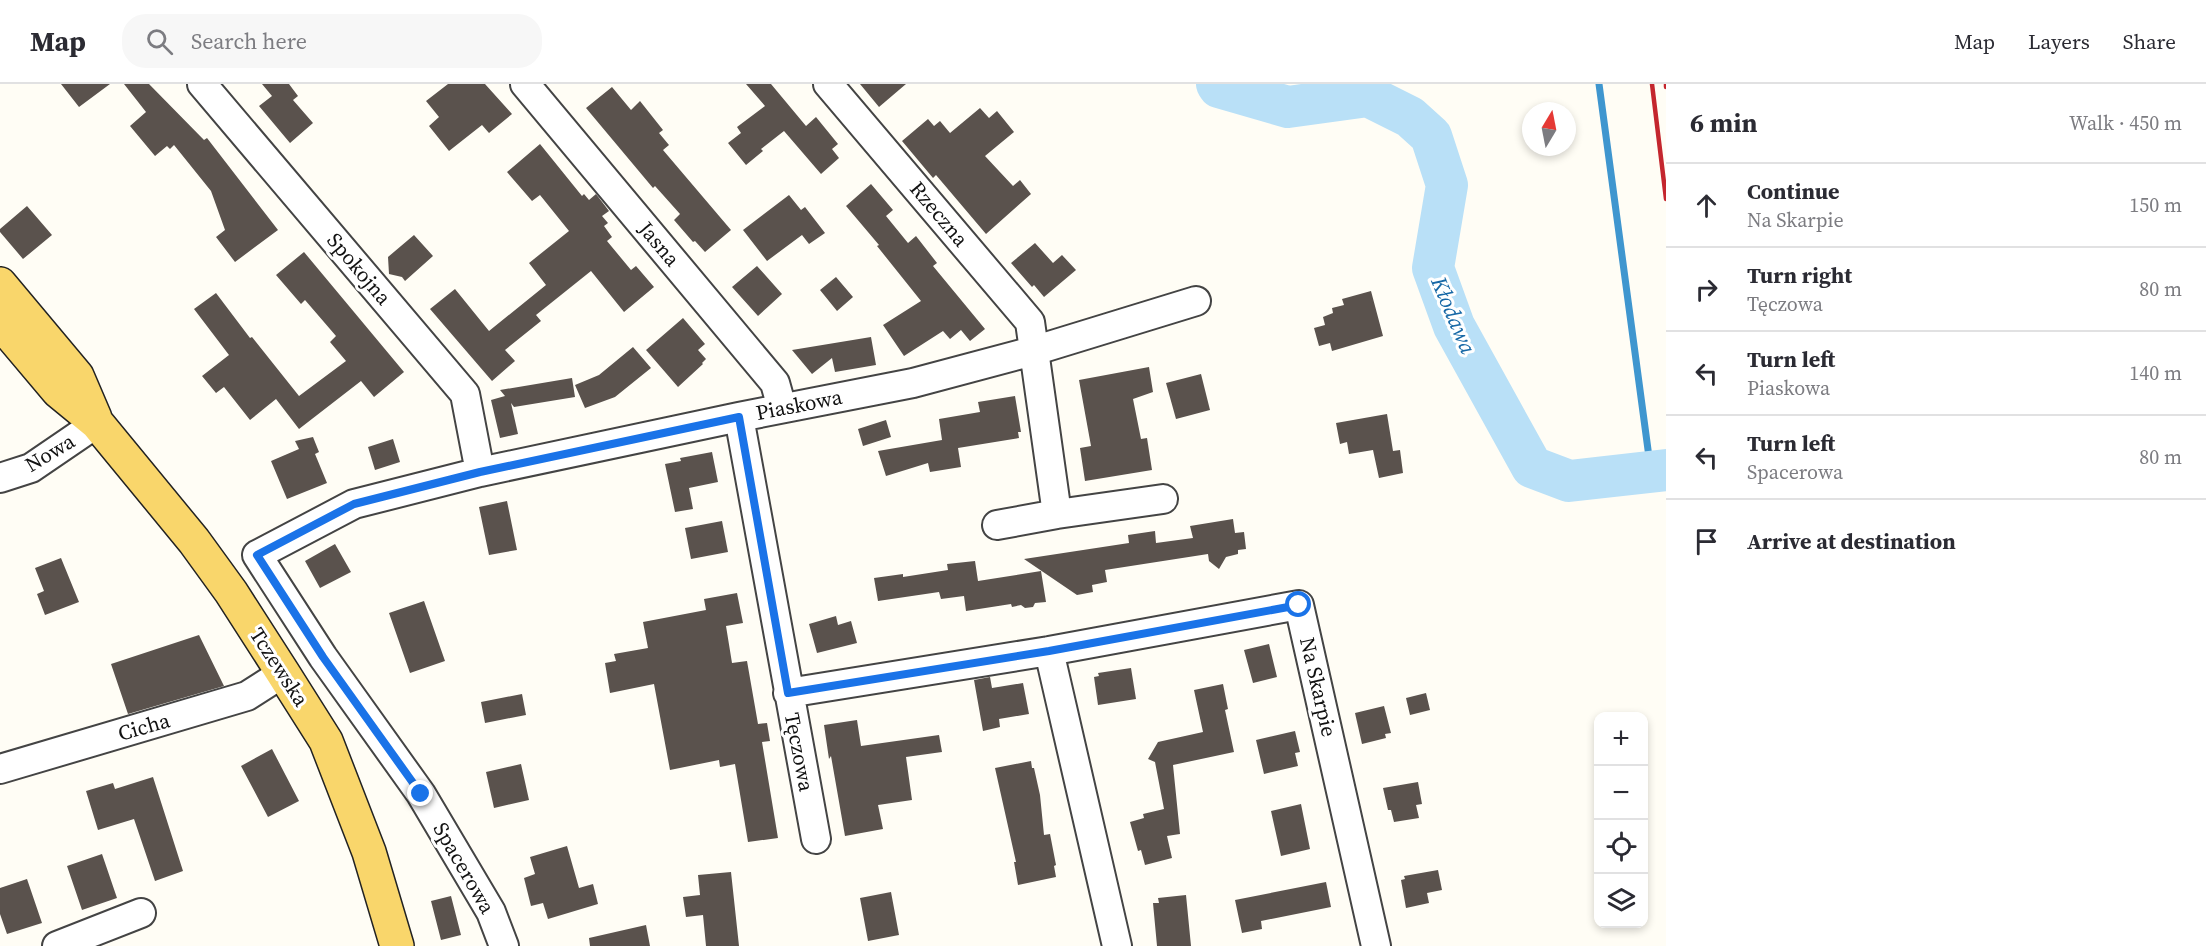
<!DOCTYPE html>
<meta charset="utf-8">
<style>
body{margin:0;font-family:"Source Serif 4",serif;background:#f7f7f7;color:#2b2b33}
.controls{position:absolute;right:18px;bottom:18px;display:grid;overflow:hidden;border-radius:12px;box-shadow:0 3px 9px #0003}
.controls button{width:54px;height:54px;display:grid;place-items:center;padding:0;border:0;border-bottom:2px solid #e1e1e2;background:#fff;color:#2b2b33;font:30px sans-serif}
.compass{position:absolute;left:1522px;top:18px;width:54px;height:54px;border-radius:50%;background:#fff;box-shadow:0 3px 9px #0003;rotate:10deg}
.stop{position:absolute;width:18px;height:18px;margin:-14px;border:4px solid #1a73e8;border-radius:50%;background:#fff}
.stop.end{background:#1a73e8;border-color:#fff;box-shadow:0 2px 6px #0008}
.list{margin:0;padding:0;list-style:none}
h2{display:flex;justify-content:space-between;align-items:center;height:78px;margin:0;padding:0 24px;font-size:26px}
h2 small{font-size:20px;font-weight:400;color:#7c7c81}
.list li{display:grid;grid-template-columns:39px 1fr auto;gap:18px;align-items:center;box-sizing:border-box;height:84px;padding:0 24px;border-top:2px solid #e1e1e2}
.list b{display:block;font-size:22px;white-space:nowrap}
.list p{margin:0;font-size:20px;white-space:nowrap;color:#7c7c81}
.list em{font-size:20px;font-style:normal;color:#7c7c81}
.icon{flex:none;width:33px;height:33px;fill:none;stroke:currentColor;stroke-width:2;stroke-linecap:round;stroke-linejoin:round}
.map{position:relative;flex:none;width:1666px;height:862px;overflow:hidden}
header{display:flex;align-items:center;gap:36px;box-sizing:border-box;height:84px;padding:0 30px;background:#fff;border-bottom:2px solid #e1e1e2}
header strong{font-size:28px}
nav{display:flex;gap:33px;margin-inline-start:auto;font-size:21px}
.search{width:420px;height:54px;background:#f7f7f7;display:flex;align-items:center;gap:15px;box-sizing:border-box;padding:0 21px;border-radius:24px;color:#7c7c81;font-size:22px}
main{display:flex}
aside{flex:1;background:#fff}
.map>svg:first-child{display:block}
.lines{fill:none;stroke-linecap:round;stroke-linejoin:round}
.stream{stroke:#3f96cf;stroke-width:7}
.river{stroke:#b9e0f7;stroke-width:42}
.building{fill:#5a524d}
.minor-casing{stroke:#444;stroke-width:32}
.major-casing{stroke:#222;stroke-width:36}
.minor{stroke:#fff;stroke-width:28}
.major{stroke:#f9d66b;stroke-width:33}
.rail{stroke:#c4262e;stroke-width:4.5}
.route{stroke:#1a73e8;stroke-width:8}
.labels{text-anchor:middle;stroke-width:6;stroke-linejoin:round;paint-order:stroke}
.street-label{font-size:21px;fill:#111;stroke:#fff}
.water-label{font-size:22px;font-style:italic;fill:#1768a6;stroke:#fff}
</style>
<header>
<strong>Map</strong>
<div class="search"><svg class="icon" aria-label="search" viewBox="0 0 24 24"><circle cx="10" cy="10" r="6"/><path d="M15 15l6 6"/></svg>Search here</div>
<nav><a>Map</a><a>Layers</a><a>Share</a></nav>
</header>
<main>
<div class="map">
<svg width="1666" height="862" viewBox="0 0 1666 862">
<rect width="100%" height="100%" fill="#fffdf5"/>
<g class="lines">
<path class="stream" d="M1599 0 1651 388"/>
<path class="river" d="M1217 0 1219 3 1288 23 1368 12 1410 33 1431 52 1447 101 1433 184 1454 242 1532 383 1569 397 1666 386"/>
</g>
<path class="building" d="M61 0H110L79 23Z
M124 0H149L204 56 207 54 278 146 235 178 216 153 225 146 211 107 174 61 170 65 167 62 155 72 130 42 146 28Z
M262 0H289L298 12 293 16 313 39 290 59 259 22 272 12Z
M448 0H485L512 30 489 49 482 41 449 67 429 42 439 33 426 17Z
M746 0H771L806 42 816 33 838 60 832 65 839 74 821 90 784 47 761 65 763 67 746 81 728 59 741 49 737 43 765 22Z
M860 0H906L879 23Z
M612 3 631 26 640 17 663 46 659 49 669 61 663 66 731 146 705 168 695 157 693 158 674 136 680 130 655 102 653 104 586 24Z
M980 24 989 34 997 27 1014 48 985 72 1013 102 1020 96 1031 110 986 150 936 91 933 94 902 57 928 35 934 42 940 37 950 49Z
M540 60 582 112 584 110 589 116 596 110 609 127 602 132 608 139 604 142 612 153 607 157 631 186 636 182 654 203 624 228 591 187 536 231 541 237 505 266 515 277 492 297 430 225 455 205 489 247 546 201 529 179 569 147 540 111 532 117 507 88Z
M871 100 893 126 886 132 908 159 916 152 937 179 933 182 985 245 970 257 961 246 950 255 943 247 904 272 883 241 921 217 877 162 879 161 846 122Z
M789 111 801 126 805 123 825 149 809 160 802 151 767 177 743 146Z
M27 122 52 151 23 175 0 148V145Z
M414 151 433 172 405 197 402 193 389 190 388 173Z
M1035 159 1053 179 1062 171 1076 186 1044 213 1034 201 1032 203 1011 179Z
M304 168 404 288 374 313 361 297 299 345 276 315 250 336 224 303 216 309 202 292 229 271 194 225 216 209 250 254 252 253 299 312 346 277 330 258 336 252 305 216 301 220 276 191Z
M757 182 782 210 758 232 732 203Z
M836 193 853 213 837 227 820 206Z
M1371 207 1383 252 1332 267 1330 259 1319 262 1314 244 1325 241 1323 233 1333 229 1332 224 1344 221 1342 215Z
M683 234 705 260 698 266 706 275 702 279 703 280 678 303 646 266Z
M871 253 876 281 835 288 832 274 812 290 792 266Z
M633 263 651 284 615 313 585 324 575 301 599 291Z
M1149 283 1153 308 1133 315 1141 355 1147 354 1152 386 1085 397 1080 364 1091 362 1079 296Z
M1201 290 1210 326 1176 335 1166 299Z
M572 294 575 313 514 323 511 319 518 350 500 354 491 316 505 312 500 306Z
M1015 312 1021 348H1018L1019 354 958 364 961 383 930 388 928 379 886 392 878 367 942 356 939 335 980 328 978 318Z
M1387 330 1393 367 1400 366 1403 389 1379 394 1373 366 1349 370 1347 358 1340 360 1336 339Z
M886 336 891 353 863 362 858 345Z
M313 353 319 368 315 370 327 399 287 415 271 377 299 365 295 357Z
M393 355 400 378 375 386 368 363Z
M712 368 718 398 689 404 693 425 675 428 665 380 681 377 680 374Z
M507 417 517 466 489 471 479 423Z
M1233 435 1235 449 1244 448 1246 465 1238 466V470L1226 473 1219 485 1209 477 1208 470 1105 486 1107 498 1092 501 1093 508 1077 511 1024 475 1129 459 1128 451 1155 447 1156 459 1193 454 1190 442Z
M722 437 728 468 691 475 685 444Z
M335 460 351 488 320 504 305 477Z
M61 474 79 518 45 531 37 510 44 507 35 484Z
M975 477 978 497 1041 487 1046 518 1035 519 1033 523 1025 524 1021 521 1012 523 1011 520 966 527 964 512 941 515 939 508 878 517 874 494 903 490V493L948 486 947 480Z
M737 509 743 539 726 542 732 579 747 577 758 640 767 639 770 657 762 658 778 754 748 758 735 680 720 683 719 676 670 686 654 600 610 609 605 579 616 577 614 570 648 564 643 538 706 526 704 515Z
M424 517 445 577 410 589 389 529Z
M836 532 838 541 851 537 857 559 817 569 809 540Z
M199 551 224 602 128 630 111 580Z
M1269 560 1277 593 1253 599 1244 566Z
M1131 584 1136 615 1098 621 1094 593 1099 592 1098 589Z
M990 593 992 604 1023 599 1029 630 999 635 1000 643 983 647 974 596Z
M1223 600 1228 625 1225 626 1234 668 1173 681 1180 750 1167 752 1172 774 1145 781 1141 766 1138 767 1130 738 1144 734 1143 730 1164 725 1155 678 1148 675 1158 658 1203 648 1194 606Z
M1426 609 1430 626 1410 631 1406 614Z
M522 610 526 631 485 639 481 618Z
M1384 622 1391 649 1385 650 1386 654 1362 660 1355 629Z
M857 636 861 662 939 651 942 668 906 673 912 716 878 721 883 745 845 752 831 672 829 675 824 641Z
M1295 647 1300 668 1295 669 1298 682 1264 690 1256 656Z
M272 665 299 717 268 733 241 682Z
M1031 677 1032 684H1034L1040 711 1044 751 1050 750 1056 781 1054 782 1056 793 1018 801 1014 778H1016L995 684Z
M521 680 529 716 494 724 486 688Z
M153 693 183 787 155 797 134 735 98 746 86 707 113 699 115 705Z
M1418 698 1422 720 1416 721 1419 734 1394 738 1391 726H1388L1383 704Z
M1301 720 1310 765 1281 772 1271 727Z
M567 762 579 804 593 800 598 820 548 835 543 819 531 822 524 794 535 790 530 773Z
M102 770 117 814 82 826 67 782Z
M1438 786 1442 806 1427 809 1429 819 1406 824 1401 796 1405 795 1404 792Z
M731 788 739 862H706L703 831 686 833 683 813 700 811 698 791Z
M27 795 42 839 7 850 0 830V804Z
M1326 798 1331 823 1261 837 1262 845 1242 849 1235 816Z
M891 808 899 851 868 857 860 814Z
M1186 811 1191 862H1157L1153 819H1159L1158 814Z
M451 812 461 851 441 856 431 817Z
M646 841 650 862H590L589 854Z"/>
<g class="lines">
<defs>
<path id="minor" d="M202 0 465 310 480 388
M525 0 775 299 782 324
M828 0 1030 238 1057 430 1163 415
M739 333 816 755
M0 394 31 384 97 339
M997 441 1057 430
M1049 567 1117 862
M788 609 1049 567 1299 521 1376 862
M0 685 247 612 283 589
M57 862 141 829
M504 862 491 828 421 710 323 573 257 471 354 420 480 388 739 333 913 299 1033 267 1196 217"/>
<path id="major" d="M0 200 77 292 95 334
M0 238 58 307 97 339 194 457 231 508 283 589 326 657 369 768 397 862"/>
</defs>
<use href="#minor" class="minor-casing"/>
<use href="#major" class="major-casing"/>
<use href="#minor" class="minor"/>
<use href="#major" class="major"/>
<path class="rail" d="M1652 0 1666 115
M1666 0V3"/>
</g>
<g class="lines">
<path class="route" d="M421 710 323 573 257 471 354 420 480 388 739 333 788 609 1049 567 1299 521"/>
</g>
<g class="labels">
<g class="street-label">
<text transform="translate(939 130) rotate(50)" y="7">Rzeczna</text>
<text transform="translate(659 160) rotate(50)" y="7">Jasna</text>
<text transform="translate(359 185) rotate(50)" y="7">Spokojna</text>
<text transform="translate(799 321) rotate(-11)" y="7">Piaskowa</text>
<text transform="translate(50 369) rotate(-31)" y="7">Nowa</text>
<text transform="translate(279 583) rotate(57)" y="7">Tczewska</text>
<text transform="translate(1318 603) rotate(77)" y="7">Na Skarpie</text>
<text transform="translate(144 643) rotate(-16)" y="7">Cicha</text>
<text transform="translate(799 668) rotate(79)" y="7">Tęczowa</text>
<text transform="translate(464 784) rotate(60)" y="7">Spacerowa</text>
</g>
<g class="water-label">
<text transform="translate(1454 231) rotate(67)" y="8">Kłodawa</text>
</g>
</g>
</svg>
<div class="controls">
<button>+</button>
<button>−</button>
<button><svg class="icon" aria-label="locate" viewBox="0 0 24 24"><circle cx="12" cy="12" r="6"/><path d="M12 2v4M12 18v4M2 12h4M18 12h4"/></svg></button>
<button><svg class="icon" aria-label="layers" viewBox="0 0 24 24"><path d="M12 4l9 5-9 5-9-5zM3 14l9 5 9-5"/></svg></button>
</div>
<svg class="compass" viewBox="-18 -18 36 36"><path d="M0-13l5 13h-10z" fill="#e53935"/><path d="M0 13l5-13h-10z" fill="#7c7c81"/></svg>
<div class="stop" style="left:1299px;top:521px"></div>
<div class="stop end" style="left:421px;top:710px"></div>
</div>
<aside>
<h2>6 min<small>Walk · 450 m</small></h2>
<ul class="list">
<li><svg class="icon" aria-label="ahead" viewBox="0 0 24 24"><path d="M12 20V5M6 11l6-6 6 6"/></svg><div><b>Continue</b><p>Na Skarpie</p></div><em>150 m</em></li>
<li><svg class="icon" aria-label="right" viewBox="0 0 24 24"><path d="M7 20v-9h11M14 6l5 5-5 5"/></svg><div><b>Turn right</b><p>Tęczowa</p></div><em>80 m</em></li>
<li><svg class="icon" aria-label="left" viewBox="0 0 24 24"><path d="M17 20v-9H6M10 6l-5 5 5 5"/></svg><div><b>Turn left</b><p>Piaskowa</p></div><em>140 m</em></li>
<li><svg class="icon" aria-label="left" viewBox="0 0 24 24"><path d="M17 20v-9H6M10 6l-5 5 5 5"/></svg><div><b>Turn left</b><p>Spacerowa</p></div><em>80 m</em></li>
<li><svg class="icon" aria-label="arrive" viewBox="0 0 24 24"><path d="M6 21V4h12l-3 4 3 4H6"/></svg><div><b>Arrive at destination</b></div></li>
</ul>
</aside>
</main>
